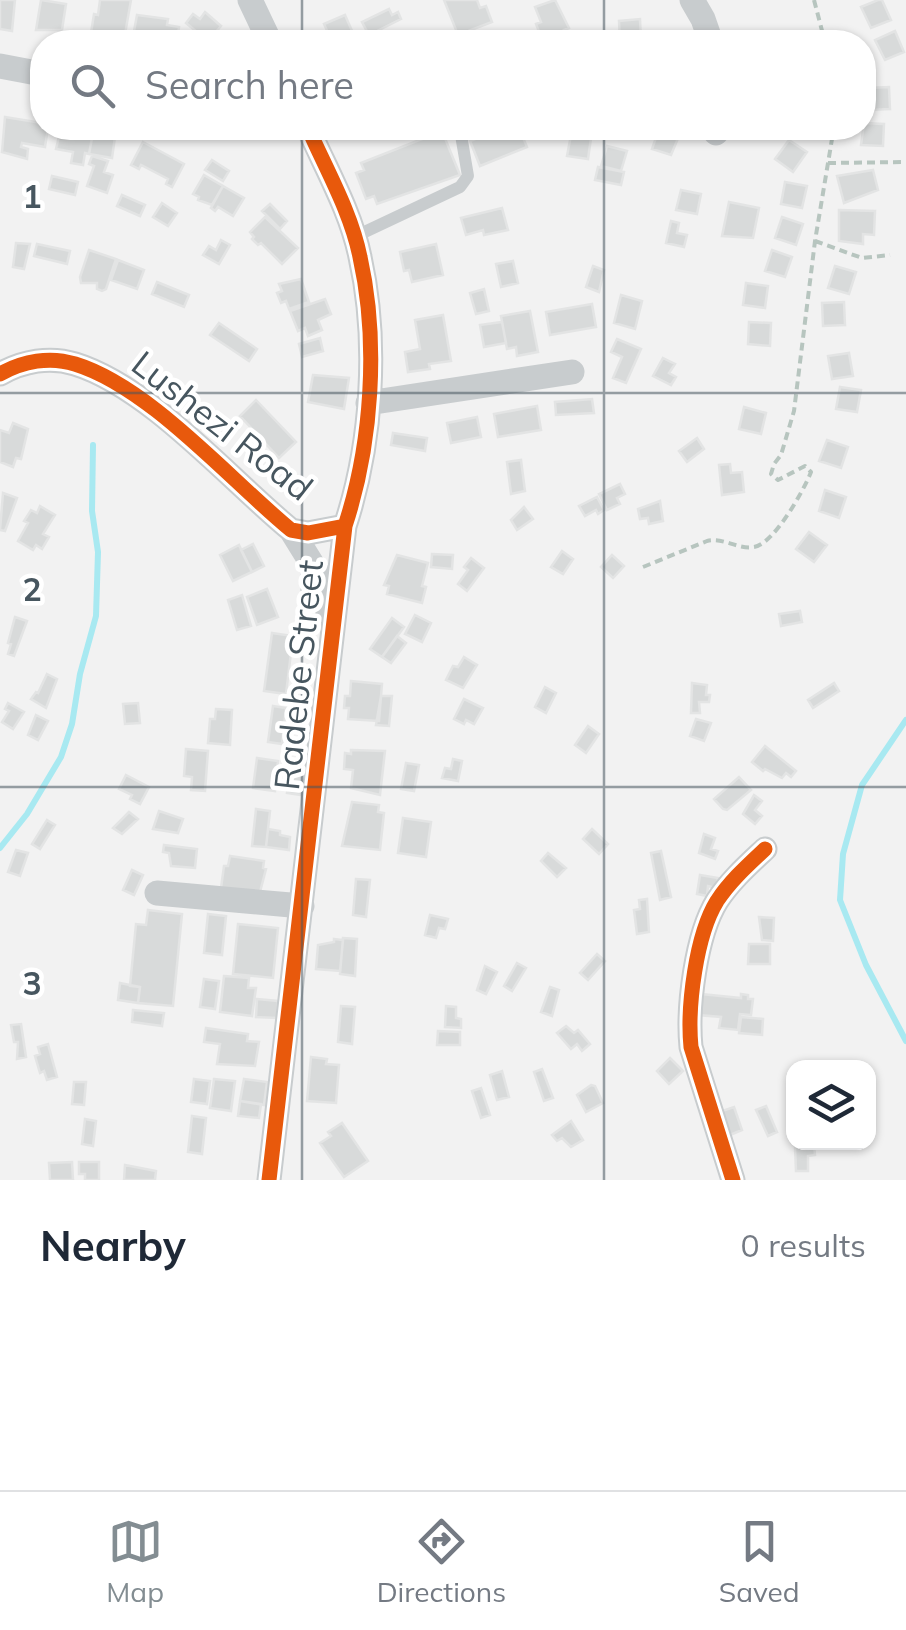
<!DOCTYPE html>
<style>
body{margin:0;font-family:Mulish,sans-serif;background:#f2f2f3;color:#1f2937}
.controls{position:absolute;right:30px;bottom:30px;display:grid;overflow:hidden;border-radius:20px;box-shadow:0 2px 8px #0004}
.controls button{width:90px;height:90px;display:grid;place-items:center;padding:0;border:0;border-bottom:2px solid #e0e1e3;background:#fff;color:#1f2937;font:50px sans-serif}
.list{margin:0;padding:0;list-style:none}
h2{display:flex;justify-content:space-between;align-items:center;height:130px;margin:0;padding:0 40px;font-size:42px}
h2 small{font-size:32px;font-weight:400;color:#747a83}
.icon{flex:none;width:55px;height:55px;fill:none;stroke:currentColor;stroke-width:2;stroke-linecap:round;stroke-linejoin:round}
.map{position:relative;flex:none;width:906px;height:1180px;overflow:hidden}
.search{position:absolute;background:#fff;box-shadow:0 2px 8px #0004;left:30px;right:30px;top:30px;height:110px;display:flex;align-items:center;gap:25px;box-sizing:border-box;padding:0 35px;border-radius:40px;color:#747a83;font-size:38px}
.sheet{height:310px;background:#fff}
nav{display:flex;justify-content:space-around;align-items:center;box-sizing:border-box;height:140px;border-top:2px solid #e0e1e3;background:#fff;font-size:28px;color:#747a83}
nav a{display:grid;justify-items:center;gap:5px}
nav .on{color:#838d92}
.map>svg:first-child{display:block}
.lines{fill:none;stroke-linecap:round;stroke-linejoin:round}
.stream{stroke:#a8e9f1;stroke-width:6}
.building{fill:#d8dada;stroke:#e3e4e4;stroke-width:2.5}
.path{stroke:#b7c5bf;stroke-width:4;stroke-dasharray:8 5;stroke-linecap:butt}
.lane{stroke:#c8ccce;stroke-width:12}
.street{stroke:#c8ccce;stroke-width:25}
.cycleway-casing{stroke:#fff;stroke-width:21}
.cycleway{stroke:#e8590c;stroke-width:15}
.grid{fill:none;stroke:#47565f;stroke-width:2.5;stroke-opacity:0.55}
.labels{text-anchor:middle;stroke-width:9;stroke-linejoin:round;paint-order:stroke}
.street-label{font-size:35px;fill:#47565f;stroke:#fff}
.grid-label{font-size:32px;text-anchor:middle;font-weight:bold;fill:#47565f;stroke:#fff;stroke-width:9;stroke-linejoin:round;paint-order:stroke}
</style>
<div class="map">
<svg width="906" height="1180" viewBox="0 0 906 1180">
<rect width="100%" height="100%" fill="#f2f2f2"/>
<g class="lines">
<path class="stream" d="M906 720 862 785 843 854 840 900 866 965 906 1041
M0 848 27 814 61 757 72 724 80 674 96 616 98 552 92 511 93 445"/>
</g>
<path class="building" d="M0 0H15L12 31 0 29Z
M41 0 66 4 62 30H36Z
M100 0H131L124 40 90 39 94 14 98 15Z
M444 0H477L480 8 486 6 492 22 458 35Z
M555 0 569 28 564 30 567 36 543 42 536 24 541 22 535 7Z
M878 0H882L891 20 871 28 861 7Z
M389 9 392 15 398 12 401 19 369 35 362 22Z
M205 12 221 26 215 33 220 37 216 42H209L186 23 193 14 200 19Z
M137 15 168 19 167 25 179 27 177 41 184 42H132Z
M345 15 356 40 327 42 326 39 330 37 324 24Z
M640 19 641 41 620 42 619 21Z
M895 31 904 52 885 60 875 40Z
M889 87 890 109 868 110V88Z
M5 117 42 123V128H48L45 147 22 143 21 147 28 149 27 159 2 152Z
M864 123 884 124 883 146 861 145Z
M504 128H519L527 147 480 166 470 141Z
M70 129 93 133 89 154 85 153 83 165 71 163 73 152 56 149 60 132 69 133Z
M659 129 679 136 671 155 652 149Z
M442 131 460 175 377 204 374 196 366 199 356 173 364 170 361 163Z
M93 133 115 137 112 158 89 154Z
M571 135 591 138 588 159 567 156Z
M789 140 807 152 793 172 775 159Z
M143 142 184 164 172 187 166 184 168 179 141 165 139 169 131 165Z
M607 146 627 151 621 171 601 166Z
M92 156 108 161 104 172 113 175 107 193 87 186 94 166 89 164Z
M212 160 229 171 223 181 205 170Z
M598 167 624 172 621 185 595 180Z
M873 170 878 190 844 203 837 176Z
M204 175 223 186 212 205 198 200 199 197 193 194Z
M52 176 78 182 75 195 49 189Z
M785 182 807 186 802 208 781 204Z
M223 186 244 198 233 216 218 207 215 211 211 208Z
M681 190 701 194 697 214 676 210Z
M122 195 145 205 140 216 117 206Z
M729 202 759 208 753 238 722 236Z
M162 203 177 213 168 226 153 217Z
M270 204 287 221 280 229 262 211Z
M502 208 508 230 484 235 483 230 466 235 461 218Z
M839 210 875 211 874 235 863 234V244L839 241Z
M265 217 298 248 282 264 261 243 258 245 252 239 254 237 250 232Z
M782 217 803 224 796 245 775 238Z
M671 221 679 223 677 233 687 235 684 247 666 243Z
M221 240 230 245 219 264 203 255 209 246 216 250Z
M16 243 30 244 24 269 13 267Z
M37 244 70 251 67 264 34 256Z
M436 244 443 275 412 282 409 270 404 271 400 252Z
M89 250 116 259 106 289 102 291 97 289V283H81L80 277Z
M772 250 792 257 785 277 765 271Z
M118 260 144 270 137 289 111 280Z
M513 261 518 283 501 287 496 264Z
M593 266 604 270 599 292 586 287Z
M835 266 856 272 849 294 828 288Z
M301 279 309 302 289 309 286 301 281 303 277 293 282 291 279 284Z
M157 282 189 295 184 307 152 294Z
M746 283 768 286 765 308 743 305Z
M484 289 489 311 476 314 470 293Z
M621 295 642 301 635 329 614 323Z
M325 299 331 314 318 320 322 330 308 336 305 328 298 331 290 311Z
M844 302 845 325 823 326 822 303Z
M592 304 596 327 550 335 546 312Z
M530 311 538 352 517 356 516 347 507 349 501 316Z
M443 315 451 361 429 364 430 369 408 372 405 352 420 349 415 320Z
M502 322 506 343 484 347 480 325Z
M749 322 771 323 770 346 748 344Z
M219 323 257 349 249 361 210 335Z
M320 338 323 351 302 357 299 344Z
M617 339 641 349 626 383 613 378 622 357 611 352Z
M849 353 853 376 832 379 828 356Z
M663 358 675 364 669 373 676 377 671 385 653 376Z
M313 375 349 378 344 409 308 402Z
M840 387 861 390 857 412 836 409Z
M592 399 594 413 556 415 555 402Z
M256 400 296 442 279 458 240 416Z
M537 406 541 430 498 437 494 414Z
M744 407 766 413 761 434 739 429Z
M477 417 481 437 451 443 447 423Z
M13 423 28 429 21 459 16 458 13 467 0 462V430L9 433Z
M393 433 427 438 425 451 391 445Z
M697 438 704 449 687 462 679 451Z
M827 440 848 447 841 468 819 461Z
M521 460 525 491 511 494 507 462Z
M730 464 731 473 742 472 744 492 722 495 719 465Z
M620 484 625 494 617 498 620 504 607 510 599 494Z
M825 490 846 497 839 518 819 511Z
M3 493 17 498 5 531 0 530Z
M597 497 604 510 598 514 596 510 585 516 579 506Z
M660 501 663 521 649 524 648 518 640 519 638 509Z
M40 506 55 515 43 534 49 537 42 549 36 545 33 550 18 541 28 523 24 521 31 510 37 513Z
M524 507 533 519 517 530 511 520Z
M809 532 827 545 814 562 796 549Z
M253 544 264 566 252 572 241 550Z
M239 545 252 572 233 581 220 555Z
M562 551 573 559 563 574 551 567Z
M432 554 453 555 452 569 431 567Z
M397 555 428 563 422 586 426 587 422 603 387 594 389 586 384 585Z
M612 555 624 566 613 578 601 567Z
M471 558 484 568 467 591 458 584 468 570 464 567Z
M267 589 278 617 257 625 247 597Z
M242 595 251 626 237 630 228 600Z
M800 611 802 622 781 626 779 614Z
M415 615 431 623 422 642 405 634Z
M15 617 27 621 14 656 8 654 11 644 8 643Z
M392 618 404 627 382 657 370 649Z
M272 633 293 636 286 694 264 691Z
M397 636 406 643 391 663 382 657Z
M464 657 477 665 463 688 446 680 453 666 458 667Z
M47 674 57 679 46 708 31 699 36 692 38 693Z
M351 681 382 684 379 721 348 719 349 708H344L345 696H350Z
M692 683 707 685 706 695H710L709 702H699L700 713H691Z
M834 683 839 691 813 708 808 700Z
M545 687 556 693 546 713 535 707Z
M381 696H392L389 726 376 725Z
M464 699 483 708 474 724 466 720 464 724 454 719Z
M8 703 24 712 13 729 2 722 9 711 5 709Z
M138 703 140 723 125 724 123 704Z
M273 706 286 708 282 744 268 742Z
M216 709 232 710 230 745 208 743 210 719H215Z
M36 715 48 721 38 740 28 735Z
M696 719 711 723 704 741 690 736Z
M588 726 599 734 586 753 575 745Z
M765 746 796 771 791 777 786 773 782 778 765 769 763 771 752 762Z
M186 749 208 751 205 791 191 790 192 777 184 776Z
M351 750 385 751 380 795 351 788 353 770 344 769 345 753 351 754Z
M257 758 278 761 275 791 253 788Z
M453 759 462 761 458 781 442 778 445 768 451 769Z
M406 763 419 765 414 791 401 789Z
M290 764 305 766 301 795 287 793Z
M126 775 149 787 140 804 130 799 132 795 119 789Z
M739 777 751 790 727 810 723 809 714 799Z
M754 795 762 801 755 810 762 816 755 824 743 814Z
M352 802 379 805 378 812 384 813 380 850 342 846Z
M256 809 270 811 266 847 252 846Z
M159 811 183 819 178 833 153 829Z
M129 812 138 819 122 834 113 828Z
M403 818 431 822 426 857 398 853Z
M47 820 55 825 40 849 32 844Z
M268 829 280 831V835L290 837 289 850 266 847Z
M592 829 608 844 599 854 583 839Z
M704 834 715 838 711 849 718 851 715 859 699 853Z
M164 845 197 849 195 868 171 866 169 853 163 852Z
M16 850 28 853 20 876 8 872Z
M661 851 671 897 660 900 651 853Z
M548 853 566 868 557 877 541 861Z
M230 856 264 861 263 868 266 869 260 892 221 888 224 866H228Z
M132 870 143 875 134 895 123 890Z
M700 875 718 878 716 888 708 886 707 896 697 894Z
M356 879 370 880 366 917 353 915Z
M647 899 649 932 637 934 634 910 640 909 639 900Z
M148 910 182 914 173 1006 138 1003 140 987 130 986 136 924 146 925Z
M208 914 226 916 222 955 204 953Z
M430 915 448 919 445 929 439 928 436 938 425 935Z
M759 917 774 918 773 941 762 940Z
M238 924 278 928 273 978 233 974Z
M343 938 357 939 355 976 340 974Z
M334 939 343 940 340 971 316 969 318 945 334 942Z
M749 944H770V964H748Z
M597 954 605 961 588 980 580 973Z
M517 963 526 968 512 991 504 986Z
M485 966 497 972 486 994 477 990Z
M224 976 249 978 248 988H256L252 1016 220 1012Z
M204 979 219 981 215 1009 200 1007Z
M120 983 140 987 138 1003 118 1000Z
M550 987 559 990 552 1016 541 1012Z
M701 994 741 998V994L748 995V999H753L751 1015 740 1014 738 1030 719 1028 721 1017 698 1015Z
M257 999 278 1001 277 1018 256 1017Z
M341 1006 355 1007 352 1044 338 1042Z
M446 1006 456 1007V1018L461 1019V1028L445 1027Z
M133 1010 164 1013 162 1026 132 1022Z
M741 1017 763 1019 762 1035 739 1033Z
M21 1024 26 1057 17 1059 18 1042H14L11 1025Z
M566 1026 574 1033 578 1030 590 1044 582 1051 577 1044 571 1049 557 1033Z
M206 1028 248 1034 247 1041 259 1042 255 1066 217 1064 220 1044 204 1042Z
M438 1031 460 1032V1045H437Z
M48 1044 57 1077 47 1080 44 1071 40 1073 35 1056 40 1054 38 1047Z
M311 1057 327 1059 326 1064 339 1065 336 1103 307 1101Z
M670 1058 683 1071 669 1084 657 1071Z
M542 1069 553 1098 544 1101 534 1072Z
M502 1071 509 1097 497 1100 490 1075Z
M194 1079 210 1081 207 1104 191 1102Z
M214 1079 235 1081 231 1111 210 1108Z
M244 1079 267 1082 264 1105 240 1101Z
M74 1082H86L84 1105 72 1104Z
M591 1085 595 1086 603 1103 586 1112 577 1095Z
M481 1088 490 1115 481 1118 472 1091Z
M240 1101 261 1104 259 1118 238 1116Z
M766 1106 777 1132 768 1136 756 1110Z
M734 1107 742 1130 730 1135 722 1111Z
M192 1116 206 1118 202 1154 188 1152Z
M85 1119 96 1121 93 1146 82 1144Z
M571 1121 583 1140 571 1147 562 1138 557 1141 552 1135Z
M342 1123 368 1161 344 1177 320 1143 331 1136 328 1132Z
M814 1145 815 1155 808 1156V1171H796L795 1147Z
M72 1162 73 1180H50L49 1163Z
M79 1162H99V1180H85V1174H79Z
M125 1165 156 1171 155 1180H124Z"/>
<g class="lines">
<path class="path" d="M814 0 825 42
M738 128 833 133 834 128
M828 163 906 162
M815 241 862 258 890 255
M643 567 707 541C724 537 738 550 754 547 774 544 804 490 811 472L805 466 778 480 771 474 774 464 781 455 794 411 815 241 833 133"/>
<path class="lane" d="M354 237 460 187 468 176 461 135"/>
<path class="street" d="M250 0 270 42
M692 0 703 19 711 42
M0 66 42 74
M716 133V128
M0 374C23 361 50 356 75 364 150 387 230 480 291 530L308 533 345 526
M368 403 572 372
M291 530 322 580 328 613
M157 893 302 906
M269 1180 345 526C372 444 379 342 360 257 351 212 326 169 308 128
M733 1180 691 1047C687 1007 696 935 717 901 730 881 748 865 765 849"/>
<defs>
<path id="cycleway" d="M0 374C23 361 50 356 75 364 150 387 230 480 291 530L308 533 345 526
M269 1180 345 526C372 444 379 342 360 257 351 212 326 169 308 128
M733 1180 691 1047C687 1007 696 935 717 901 730 881 748 865 765 849"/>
</defs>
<use href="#cycleway" class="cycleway-casing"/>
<use href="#cycleway" class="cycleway"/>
</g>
<path class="grid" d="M302 0V42M604 0V42M302 128V1180M604 128V1180M0 393H906M0 787H906"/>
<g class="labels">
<g class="street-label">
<text transform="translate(222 426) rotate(38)" y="12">Lushezi Road</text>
<text transform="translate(299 675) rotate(-84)" y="12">Radebe Street</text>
</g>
</g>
<g class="grid-label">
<text x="32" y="208">1</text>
<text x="32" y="601">2</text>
<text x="32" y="995">3</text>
</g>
</svg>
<div class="controls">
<button><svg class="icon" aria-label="layers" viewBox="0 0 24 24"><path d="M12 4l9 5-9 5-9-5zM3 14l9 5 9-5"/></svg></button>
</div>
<div class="search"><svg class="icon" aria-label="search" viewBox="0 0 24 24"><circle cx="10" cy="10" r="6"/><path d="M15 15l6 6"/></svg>Search here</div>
</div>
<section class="sheet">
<h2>Nearby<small>0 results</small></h2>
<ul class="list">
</ul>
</section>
<nav>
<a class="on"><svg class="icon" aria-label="map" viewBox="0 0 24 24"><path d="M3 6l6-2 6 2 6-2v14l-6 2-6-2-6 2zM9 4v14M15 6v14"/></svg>Map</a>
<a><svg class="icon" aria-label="directions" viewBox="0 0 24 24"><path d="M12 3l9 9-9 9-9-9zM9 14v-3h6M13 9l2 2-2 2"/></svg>Directions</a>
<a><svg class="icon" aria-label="saved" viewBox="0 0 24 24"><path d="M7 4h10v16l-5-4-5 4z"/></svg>Saved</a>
</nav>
